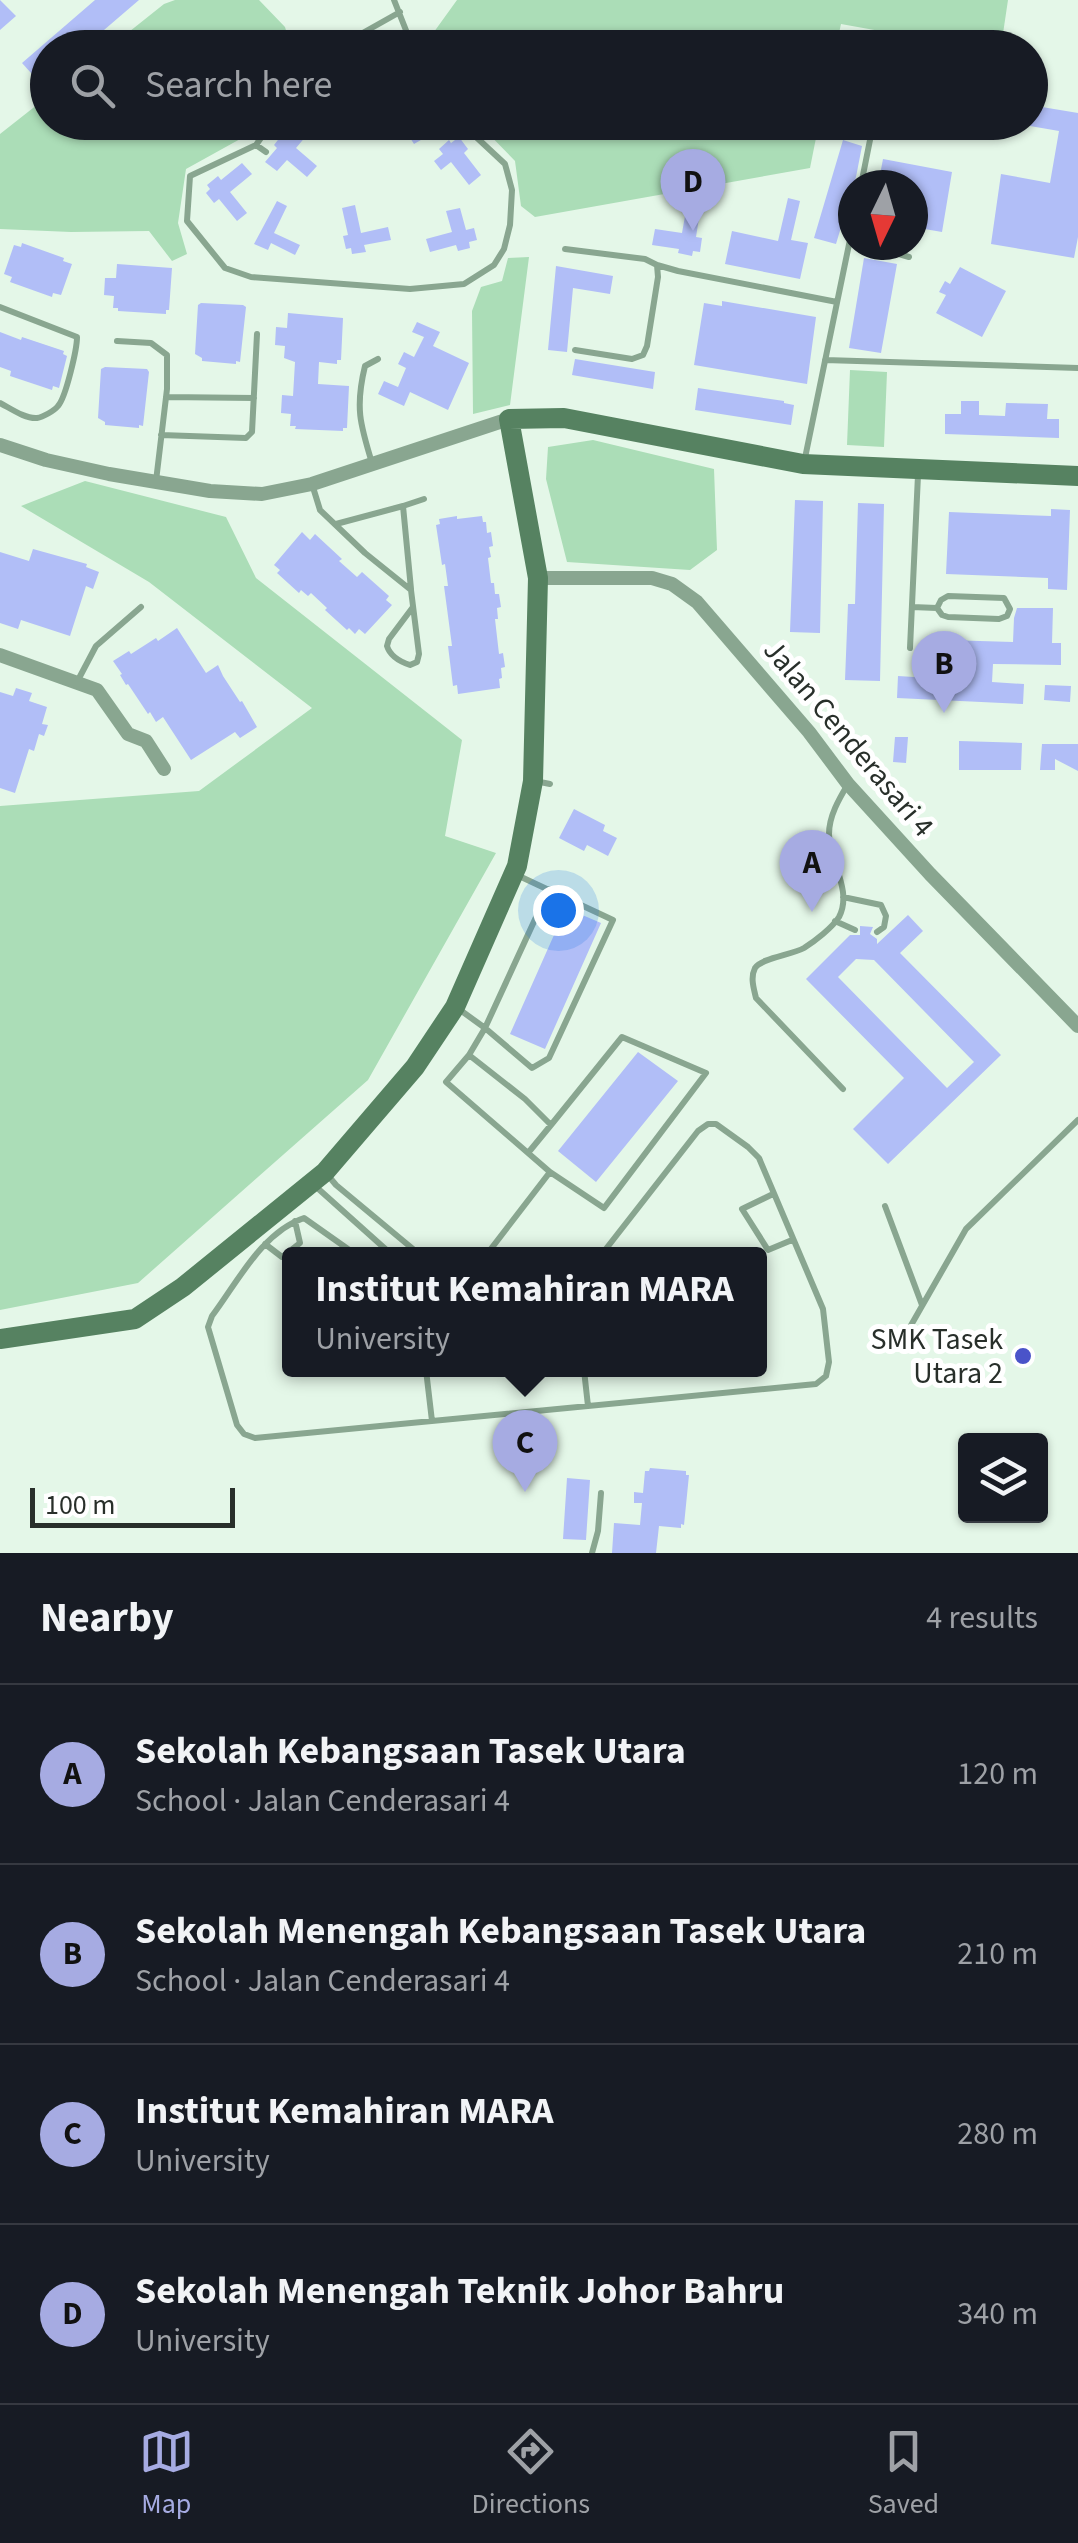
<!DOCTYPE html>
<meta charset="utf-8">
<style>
body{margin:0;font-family:"Source Sans 3",sans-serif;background:#242831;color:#f1f3f6}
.controls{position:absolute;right:30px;bottom:30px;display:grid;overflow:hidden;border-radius:10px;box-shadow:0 2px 8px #0004}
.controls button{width:90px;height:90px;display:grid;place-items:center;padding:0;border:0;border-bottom:2px solid #363941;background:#171b24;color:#f1f3f6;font:50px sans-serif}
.compass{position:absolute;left:838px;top:170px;width:90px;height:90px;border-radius:50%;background:#171b24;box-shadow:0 2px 8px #0004;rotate:185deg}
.scale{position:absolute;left:30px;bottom:25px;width:205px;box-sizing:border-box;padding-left:10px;border:5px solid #282f2a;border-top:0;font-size:28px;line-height:35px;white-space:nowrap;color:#282f2a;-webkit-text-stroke:8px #fff;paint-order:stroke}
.you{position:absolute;left:558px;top:910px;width:35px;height:35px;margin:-25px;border:8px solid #fff;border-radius:50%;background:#1a73e8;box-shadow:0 0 0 15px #1a73e833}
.badge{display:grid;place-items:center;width:65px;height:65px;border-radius:50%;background:#a6abe2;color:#111;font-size:32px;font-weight:700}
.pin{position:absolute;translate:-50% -82px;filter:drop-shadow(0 2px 5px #0008)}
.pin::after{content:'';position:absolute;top:52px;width:35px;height:30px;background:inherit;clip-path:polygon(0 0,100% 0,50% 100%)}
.popup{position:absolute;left:282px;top:1247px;width:485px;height:130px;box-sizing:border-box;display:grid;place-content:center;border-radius:10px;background:#171b24;filter:drop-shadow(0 2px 8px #0005);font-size:32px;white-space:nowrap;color:#9ea1a6}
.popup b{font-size:38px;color:#f1f3f6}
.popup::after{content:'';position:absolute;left:50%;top:100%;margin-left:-20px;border:20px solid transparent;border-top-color:#171b24}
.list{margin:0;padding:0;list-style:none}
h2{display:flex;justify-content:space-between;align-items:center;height:130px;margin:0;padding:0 40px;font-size:42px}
h2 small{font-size:32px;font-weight:400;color:#9ea1a6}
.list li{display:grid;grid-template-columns:65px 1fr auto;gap:30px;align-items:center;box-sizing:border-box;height:180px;padding:0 40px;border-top:2px solid #363941}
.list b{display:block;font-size:38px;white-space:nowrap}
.list p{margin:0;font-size:32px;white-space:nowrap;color:#9ea1a6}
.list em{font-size:32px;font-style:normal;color:#9ea1a6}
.icon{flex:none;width:55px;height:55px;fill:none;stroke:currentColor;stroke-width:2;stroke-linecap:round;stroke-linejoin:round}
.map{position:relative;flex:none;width:1078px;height:1553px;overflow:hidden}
.search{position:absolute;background:#171b24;box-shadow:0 2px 8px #0004;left:30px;right:30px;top:30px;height:110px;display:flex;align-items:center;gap:25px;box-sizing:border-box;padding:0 35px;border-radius:55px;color:#9ea1a6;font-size:38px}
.sheet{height:850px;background:#171b24}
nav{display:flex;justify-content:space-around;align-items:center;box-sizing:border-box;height:140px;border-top:2px solid #363941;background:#171b24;font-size:28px;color:#9ea1a6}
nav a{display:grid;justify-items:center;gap:5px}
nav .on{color:#a6abe2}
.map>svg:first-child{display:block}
.green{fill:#abddb7}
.building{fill:#b1bef7;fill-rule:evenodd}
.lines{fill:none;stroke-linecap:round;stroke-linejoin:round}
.lane{stroke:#89a690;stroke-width:6}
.street{stroke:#89a690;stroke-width:14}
.secondary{stroke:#568261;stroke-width:20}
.poi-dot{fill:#4a53c9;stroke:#fff;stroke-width:4}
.labels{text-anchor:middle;stroke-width:10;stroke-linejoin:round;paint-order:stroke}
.street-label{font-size:30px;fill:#282f2a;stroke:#fff}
.poi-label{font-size:30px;fill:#282f2a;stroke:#fff;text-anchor:end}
</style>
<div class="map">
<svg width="1078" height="1553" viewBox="0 0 1078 1553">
<rect width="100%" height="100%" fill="#e4f7e8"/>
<path class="green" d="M175 0H259L285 27 291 47H110L164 4Z
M457 0H1008L1001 47H969L841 24 836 47H427L426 43Z
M47 97 48 122 254 123 242 138 186 169 178 223 187 254 172 261 149 231 71 232 0 229V134Z
M478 123H819L810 168 535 217 521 206 515 161Z
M529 257 510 405 473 414 472 311 481 287 502 281 508 258Z
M850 370 887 372 884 447 847 445Z
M593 440 714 469 717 550 690 570 567 562 546 479 548 447Z
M85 481 226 517 256 578 462 740 445 836 496 853 368 1080 138 1283 0 1310V806L199 791 312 708 149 582 21 506Z"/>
<path class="building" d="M0 0 16 16 0 30Z
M95 0H139L83 48H48V77L40 83 22 63Z
M1030 105 1078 113V237L1074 258 991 244 1001 174 1050 183 1059 131 1030 126Z
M299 122H318L296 148 317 166 307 177 287 160 277 171 265 162 277 148 274 145 281 136 285 139Z
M366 122H398L374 137Z
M400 122H417L426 137 414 144Z
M878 122H937L935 138 878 129Z
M459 137 468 149 464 153 481 175 469 185 451 162 441 170 434 161 443 154 439 149 449 140 451 143Z
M843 140 862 146 856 177 836 244 814 238Z
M883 159 952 172 942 232 913 227V185L879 180Z
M242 163 252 174 230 192 247 213 237 221 219 199 214 203 206 193 210 189 207 185 218 176 221 180Z
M788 198 800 201 791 240 808 243 800 279 725 264 732 231 778 241Z
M277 201 287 206 274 233 300 245 295 255 271 243 268 250 254 244Z
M355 205 361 233 388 227 391 240 364 245 366 252 352 254 351 248 346 249 343 236 348 235 342 208Z
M460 208 466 230 474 228 477 240 469 242 470 248 458 251 456 245 430 252 426 239 452 232 446 211Z
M685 216 699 218 696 237 702 238 700 252 693 251 692 256 678 253 679 249 652 245 655 229 682 233Z
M22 243 64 258 63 261 72 264 61 295 53 293 52 297 10 282 12 277 4 274 14 245 21 247Z
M864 258 897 264 881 353 849 348Z
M117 264 172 268 169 310H166V314L118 311V308H113L114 296 104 295 105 278H116Z
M556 266 613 276 610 294 573 288 567 352 548 350Z
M960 267 1006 291 982 337 936 313 946 295 939 292 945 281 950 284Z
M722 301 816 317 807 384 694 365 704 303 722 306Z
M201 303 243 305 246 307 240 362 236 361V364L202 361V358L195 354 198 305Z
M288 313 343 318 341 360H337V364L319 362 318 384 349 386 347 428H343V431L295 429 296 426H290L291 414 281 413 282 395 293 396 295 362 284 358 285 346 275 345 276 327 287 328Z
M417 322 440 332 433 346 469 363 448 410 410 392 404 406 378 394 384 381 398 387 406 368 398 364 404 352 414 357 424 337 412 332Z
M0 332 21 340 22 337 64 351 63 354 67 356 59 388 53 386 52 390 10 376 11 371 0 367Z
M575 359 655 372 653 389 572 375Z
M105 367 147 369 149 372 143 426 139 425V428L105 425V422L98 418 101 369Z
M698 388 784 401V403L794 405 791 425 695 410Z
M961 401H979V415L1005 416 1006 403 1048 404 1047 419H1059V438L945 434V414H961Z
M795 500 823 501 820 633 790 632Z
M858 503 884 504 880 681 845 680 848 604H855Z
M1051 509 1070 510 1067 590 1048 589V578L946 574 949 512 1051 516Z
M457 516V519L482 516 483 522H486L487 533 491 532 493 546 489 547 491 557 488 558 491 583H494L495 594H499L501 607 497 608 498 619H495L496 628 499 654 503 653 505 667 501 668 502 678 499 679 500 688 458 694 457 685 453 686 448 646H452L444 586H448L445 564 442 565 436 525 440 524 439 519Z
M302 532 310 540 315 534 342 559 339 561 357 577 362 572 389 596 386 600 392 605 365 634 359 629 355 634 349 628 347 630 325 610 327 608 311 593 308 596 301 590 299 593 277 573 280 570 274 565Z
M33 549 87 564 86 567 99 572 93 589 86 586 70 636 21 620 18 629 0 623V552L29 561Z
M1017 608H1053L1052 643H1061V665L993 664 992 682 1024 684 1023 704 897 698 898 676 946 679V640L1013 642 1014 618Z
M177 628 206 673 218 665 223 676 240 702 242 701 257 727 240 738 235 732 191 760 163 717 156 722 150 712 148 714 128 684 126 685 120 675 122 674 113 661 129 651 131 654 156 638 158 641Z
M1045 685 1071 686 1070 702 1044 700Z
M16 688 32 693 29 701 47 707 42 724 48 725 44 736 39 734 34 751 29 749 15 793 0 788V692L13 696Z
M895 737H908L906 763 893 762Z
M959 741 1022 743 1021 770H959Z
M1042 744H1078V771L1055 759V770H1040Z
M574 809 605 825 603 831 617 838 608 856 587 845 584 851 559 838Z
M566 908 601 923 545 1049 510 1034Z
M908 915 923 931 900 953 1001 1055 888 1164 853 1129 904 1078 806 979 850 935H860V926L873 927 870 934 877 939V944ZM856 959 874 960 974 1062 947 1088 838 977Z
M638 1052 678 1081 596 1182 558 1151Z
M650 1468 686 1471V1475H689L684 1525 681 1524V1528L659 1526 656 1553H612L614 1523 640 1525 642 1503H634V1492L643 1493 645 1471H649Z
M567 1478 590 1480 586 1540 563 1539Z"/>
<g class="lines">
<path class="lane" d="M394 0 413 48
M336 48 400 12
M272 122 256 145 190 176 187 221 225 268 251 277 410 289 464 284 494 265 504 249 510 225 512 190 505 164 460 122
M256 145 266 152
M861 185 871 135
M868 245 909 257
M565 249 645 259 657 265 658 277 647 346 643 355 632 359 575 350
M657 265 678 271 837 302
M0 307 77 337C77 349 66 397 58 406 54 411 43 417 37 418 25 419 10 408 0 403
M117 341 151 343 167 355V389L156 481
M825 360 1078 368
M166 397 254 398
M161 435 246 438 252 432 257 334
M805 458 853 225
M372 463C360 424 355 407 365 366L378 359
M312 484 320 510 365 553 411 590 419 654 417 662 410 665C401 662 390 656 387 646L389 639 413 607
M336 524 403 506
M411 589 403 506 424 499
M912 607 937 608 942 615 948 617 999 619 1007 616 1010 609 1004 598 948 596 941 600 937 608
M910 648 918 475
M77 682 96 646 141 607
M535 781 550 784
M519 876 613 920 549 1058 532 1068 485 1028 549 889
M843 897 881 905 886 916 884 927 877 932
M835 921 855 930
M456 1007 485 1028 469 1055 446 1082 550 1172 487 1254
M469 1055 525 1099 551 1125 528 1153
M843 1089 756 998C754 989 750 978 755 968 761 958 792 955 804 948 815 941 832 928 839 917 853 891 829 860 829 834 829 816 839 799 848 784
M550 1172 604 1208 706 1073 622 1037 551 1125
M326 1173 336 1185 419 1254
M314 1185 391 1254
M773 1194 742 1209 768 1250 792 1240
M885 1206 922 1305
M265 1244 282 1257 300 1243 295 1221
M355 1254 304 1218C262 1232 237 1283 212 1316L208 1327 237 1425 244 1434 255 1438 816 1384 826 1376 829 1362 823 1309 759 1158 748 1147 716 1124H708L698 1131 602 1254
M898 1348 966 1229 1078 1120
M426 1370 432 1421
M584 1370 588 1406
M592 1553 598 1531 601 1493"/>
<path class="street" d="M0 445 46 460 109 474 210 491 262 494 312 484 509 419
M538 578H652L672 584 697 602 809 732 848 784 930 874 1078 1026
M0 655 97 690 128 734 146 741 164 769"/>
<path class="secondary" d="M0 1339 135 1319 183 1287 325 1172 415 1067 455 1007 517 866 533 781 538 578 509 419 564 418 803 464 1078 476"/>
</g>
<circle class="poi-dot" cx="1023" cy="1356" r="10"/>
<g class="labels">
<g class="street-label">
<text transform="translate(849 738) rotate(50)" y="10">Jalan Cenderasari 4</text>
</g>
<g class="poi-label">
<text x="1003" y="1349">SMK Tasek<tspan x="1003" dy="34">Utara 2</tspan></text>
</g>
</g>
</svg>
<div class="controls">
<button><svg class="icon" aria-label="layers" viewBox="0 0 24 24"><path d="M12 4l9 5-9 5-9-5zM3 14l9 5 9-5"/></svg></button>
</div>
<svg class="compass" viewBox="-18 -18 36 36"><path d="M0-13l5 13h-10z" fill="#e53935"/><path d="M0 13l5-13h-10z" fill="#9ea1a6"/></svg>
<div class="scale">100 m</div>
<div class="you"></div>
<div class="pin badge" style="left:812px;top:912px">A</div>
<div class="pin badge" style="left:944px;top:713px">B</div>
<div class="pin badge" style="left:525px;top:1492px">C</div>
<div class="popup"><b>Institut Kemahiran MARA</b>University</div>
<div class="pin badge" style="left:693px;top:231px">D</div>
<div class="search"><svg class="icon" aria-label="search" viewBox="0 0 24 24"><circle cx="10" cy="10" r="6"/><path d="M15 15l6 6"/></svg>Search here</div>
</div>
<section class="sheet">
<h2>Nearby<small>4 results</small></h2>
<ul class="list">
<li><span class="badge">A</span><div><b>Sekolah Kebangsaan Tasek Utara</b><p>School · Jalan Cenderasari 4</p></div><em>120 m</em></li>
<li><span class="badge">B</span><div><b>Sekolah Menengah Kebangsaan Tasek Utara</b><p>School · Jalan Cenderasari 4</p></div><em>210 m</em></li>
<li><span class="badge">C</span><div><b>Institut Kemahiran MARA</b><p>University</p></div><em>280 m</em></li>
<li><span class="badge">D</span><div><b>Sekolah Menengah Teknik Johor Bahru</b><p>University</p></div><em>340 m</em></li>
</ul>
</section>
<nav>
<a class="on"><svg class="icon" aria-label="map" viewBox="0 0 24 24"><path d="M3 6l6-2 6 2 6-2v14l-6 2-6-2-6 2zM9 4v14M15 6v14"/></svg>Map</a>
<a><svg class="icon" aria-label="directions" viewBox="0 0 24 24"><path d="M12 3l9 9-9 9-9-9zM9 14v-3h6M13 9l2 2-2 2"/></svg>Directions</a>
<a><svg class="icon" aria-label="saved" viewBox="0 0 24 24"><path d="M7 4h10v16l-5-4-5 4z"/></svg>Saved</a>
</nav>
